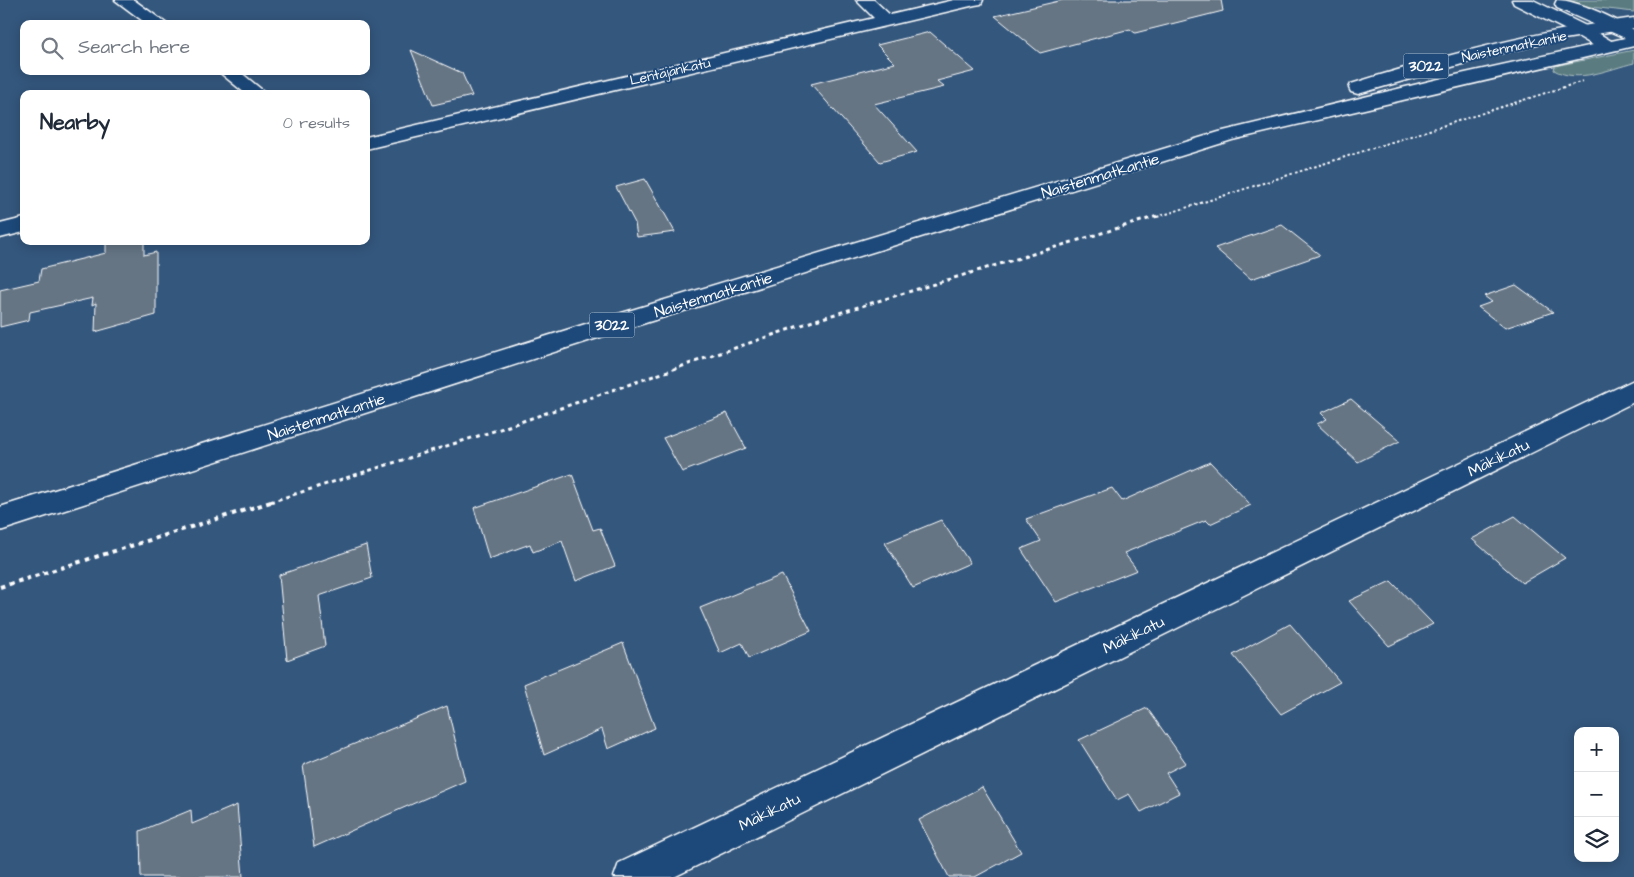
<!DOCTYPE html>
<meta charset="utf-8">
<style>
body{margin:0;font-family:"Architects Daughter",sans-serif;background:#f2f2f3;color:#1f2937}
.controls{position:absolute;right:15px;bottom:15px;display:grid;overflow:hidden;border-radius:10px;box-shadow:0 2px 12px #0003}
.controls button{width:45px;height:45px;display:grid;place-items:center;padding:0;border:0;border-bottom:1px solid #e0e1e3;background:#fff;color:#1f2937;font:25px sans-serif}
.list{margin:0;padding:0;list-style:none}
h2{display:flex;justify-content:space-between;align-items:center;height:65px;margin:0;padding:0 20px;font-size:21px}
h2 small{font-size:16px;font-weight:400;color:#747a83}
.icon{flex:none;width:28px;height:28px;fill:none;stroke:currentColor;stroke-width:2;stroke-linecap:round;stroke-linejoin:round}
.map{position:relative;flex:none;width:1634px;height:877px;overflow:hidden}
.search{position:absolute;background:#fff;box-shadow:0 2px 12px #0003;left:20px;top:20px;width:350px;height:55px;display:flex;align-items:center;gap:12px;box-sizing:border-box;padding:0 18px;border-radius:10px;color:#747a83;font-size:19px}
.panel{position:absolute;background:#fff;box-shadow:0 2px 12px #0003;left:20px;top:90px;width:350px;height:155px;border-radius:10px}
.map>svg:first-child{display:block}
.green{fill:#5a7c81;stroke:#acbec0}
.building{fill:#657484;stroke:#fff}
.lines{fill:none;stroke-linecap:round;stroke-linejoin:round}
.minor-casing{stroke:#fff;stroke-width:3}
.major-casing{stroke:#fff;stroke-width:3}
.path-far2{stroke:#fff;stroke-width:2;stroke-dasharray:2.5 2.5;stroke-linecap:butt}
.path-far1{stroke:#fff;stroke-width:3;stroke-dasharray:4 4;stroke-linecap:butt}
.path{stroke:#fff;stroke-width:4;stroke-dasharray:4.5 4.5;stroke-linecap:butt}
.minor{fill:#1f4a7a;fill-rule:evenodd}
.major{fill:#1f4a7a;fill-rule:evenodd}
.labels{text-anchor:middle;stroke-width:4;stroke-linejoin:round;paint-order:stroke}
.far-street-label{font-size:14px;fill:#fff;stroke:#1f4a7a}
.shield{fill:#1f4a7a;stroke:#bcc9d7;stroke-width:1}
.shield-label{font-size:15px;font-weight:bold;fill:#fff}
.street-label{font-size:16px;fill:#fff;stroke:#1f4a7a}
</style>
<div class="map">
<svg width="1634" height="877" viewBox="0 0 1634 877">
<rect width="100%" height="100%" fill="#34577d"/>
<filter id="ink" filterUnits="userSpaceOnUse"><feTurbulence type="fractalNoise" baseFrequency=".02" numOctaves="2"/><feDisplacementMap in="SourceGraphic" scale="10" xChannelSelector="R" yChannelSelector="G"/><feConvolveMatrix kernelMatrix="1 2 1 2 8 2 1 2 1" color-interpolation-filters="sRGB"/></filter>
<g filter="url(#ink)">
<path class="green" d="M1567 0H1634V12L1590 7Z
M1634 50V63C1609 69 1578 84 1554 70L1555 66Z"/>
<path class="building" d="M1063 0H1221L1223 11 1135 33 1130 29 1040 53 995 16Z
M930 32 975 71 937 81 944 87 874 104 917 152 880 162 811 84 895 63 877 45Z
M411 50 462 73 472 96 433 105Z
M645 179 675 232 637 237 635 223 616 187Z
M1282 225 1320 255 1251 279 1215 248Z
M106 241H144V255L156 252V315L95 332 96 303 92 305 93 298 30 312 29 320 0 327V290L39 281 41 269 106 253Z
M1516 285 1553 312 1505 328 1478 307 1492 302 1484 296Z
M1351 399 1400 441 1358 462 1317 424 1327 419 1321 413Z
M727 413 746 448 682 472 663 438Z
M1210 462 1251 505 1210 524 1206 520 1124 553 1137 570 1056 602 1021 549 1041 541 1026 519 1112 488 1122 501Z
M572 474 593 530 600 528 615 566 576 581 562 541 533 552 530 544 489 559 474 508Z
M1515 516 1565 558 1522 583 1472 539Z
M941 520 970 563 913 588 885 543Z
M366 545 372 578 319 596 325 646 287 660 279 575Z
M782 575 811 631 749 658 742 643 720 653 700 608Z
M1391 581 1433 624 1389 646 1349 601Z
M1290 624 1340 682 1281 714 1233 655Z
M623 643 655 728 608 749 602 729 544 755 524 684Z
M447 706 465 781 314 847 303 765Z
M1147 708 1186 763 1166 773 1179 793 1141 812 1129 794 1117 800 1079 740Z
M982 787 1021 852 975 877H949L919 820Z
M237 805 243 877H141L140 831 191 810 192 824Z"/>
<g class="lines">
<defs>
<path id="minor" d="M115 0H134L167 24H147Z
M856 0H874L890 15 954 0H983L981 4 975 5 366 149V137L874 18Z
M1512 0H1533L1588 27 1613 42 1616 46 1613 50 1607 51 1601 50 1576 35 1514 4Z
M1557 0C1577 0 1616 19 1634 30V42L1557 8 1555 4Z
M218 71H239L267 94H246Z
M24 218V232L0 238V224Z
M1634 380V402L674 877H614L619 863Z"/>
<path id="major" d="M1634 18V28L1564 39 1497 54 1358 94 1351 92 1349 88 1351 84C1444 55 1537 31 1634 18Z
M1634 36V46L1232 140 610 334 0 531V507L592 322 1219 132 1447 77Z"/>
</defs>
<use href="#minor" class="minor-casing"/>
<use href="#major" class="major-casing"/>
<path class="path-far2" d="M1157 217 1583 81"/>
<path class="path-far1" d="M270 502 497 430 819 319 1161 215"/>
<path class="path" d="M0 587 274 501"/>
<use href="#minor" class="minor"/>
<use href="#major" class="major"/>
</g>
</g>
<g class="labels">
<g class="far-street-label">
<text transform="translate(1514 46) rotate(-12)" y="5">Naistenmatkantie</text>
<text transform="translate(670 71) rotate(-13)" y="5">Lentäjänkatu</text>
</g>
<g class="shield">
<rect x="1403.5" y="53.5" width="45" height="25" rx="4"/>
<rect x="589.5" y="312.5" width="45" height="25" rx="4"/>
</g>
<g class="shield-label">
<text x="1426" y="71">3022</text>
<text x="612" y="330">3022</text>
</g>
<g class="street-label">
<text transform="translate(1100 175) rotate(-17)" y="6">Naistenmatkantie</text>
<text transform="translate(713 294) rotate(-17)" y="6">Naistenmatkantie</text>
<text transform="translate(326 416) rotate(-18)" y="6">Naistenmatkantie</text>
<text transform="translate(1498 457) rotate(-26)" y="6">Mäkikatu</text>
<text transform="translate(1133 634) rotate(-26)" y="6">Mäkikatu</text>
<text transform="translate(769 811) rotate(-26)" y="6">Mäkikatu</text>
</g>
</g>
</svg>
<div class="controls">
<button>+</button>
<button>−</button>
<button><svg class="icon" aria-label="layers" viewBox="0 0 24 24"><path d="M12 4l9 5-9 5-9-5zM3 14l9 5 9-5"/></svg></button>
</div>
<div class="search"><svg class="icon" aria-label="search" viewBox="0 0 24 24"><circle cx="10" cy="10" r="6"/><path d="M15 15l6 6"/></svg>Search here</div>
<section class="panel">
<h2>Nearby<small>0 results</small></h2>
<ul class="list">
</ul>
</section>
</div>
